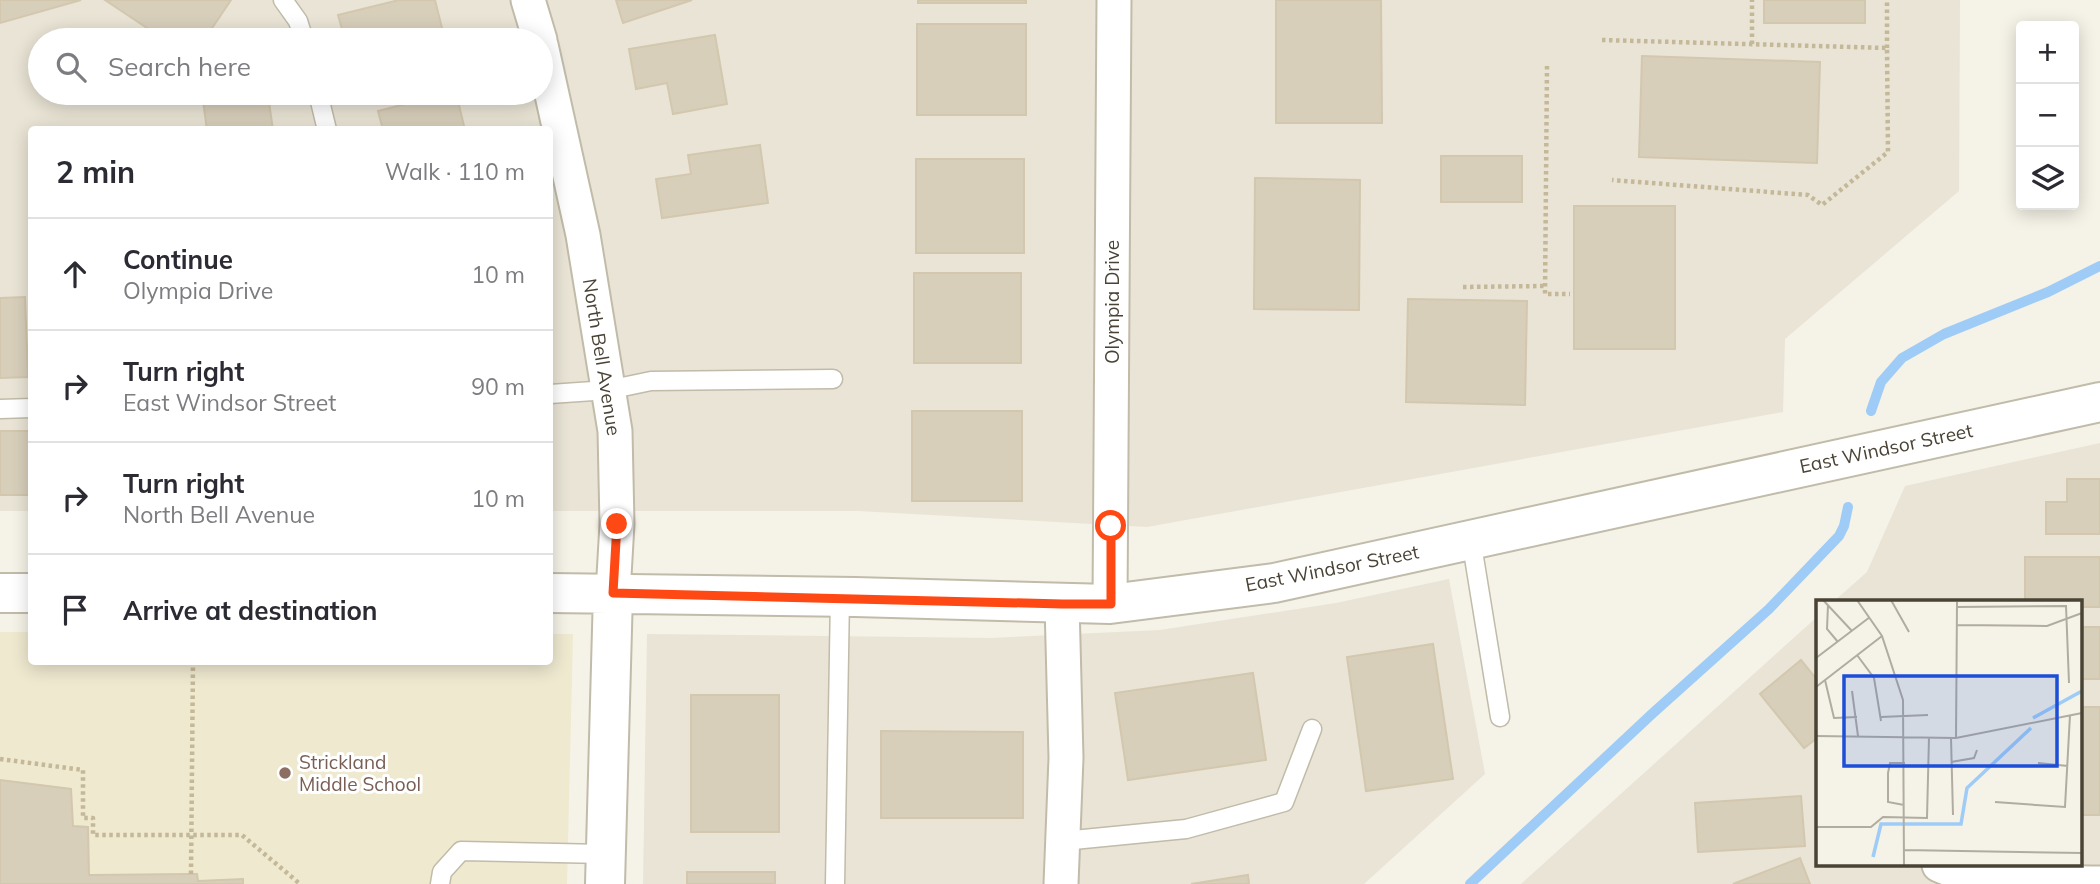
<!DOCTYPE html>
<meta charset="utf-8">
<style>
body{margin:0;font-family:Mulish,sans-serif;background:#f2f2f3;color:#2b2b33}
.controls{position:absolute;right:21px;top:21px;display:grid;overflow:hidden;border-radius:7px;box-shadow:0 4px 18px #0003}
.controls button{width:63px;height:63px;display:grid;place-items:center;padding:0;border:0;border-bottom:2px solid #e1e1e2;background:#fff;color:#2b2b33;font:35px sans-serif}
.stop{position:absolute;width:21px;height:21px;margin:-16px;border:5px solid #ff4914;border-radius:50%;background:#fff}
.stop.end{background:#ff4914;border-color:#fff;box-shadow:0 2px 7px #0008}
.list{margin:0;padding:0;list-style:none}
h2{display:flex;justify-content:space-between;align-items:center;height:91px;margin:0;padding:0 28px;font-size:30px}
h2 small{font-size:23px;font-weight:400;color:#7c7c81}
.list li{display:grid;grid-template-columns:46px 1fr auto;gap:21px;align-items:center;box-sizing:border-box;height:112px;padding:0 28px;border-top:2px solid #e1e1e2}
.list b{display:block;font-size:26px;white-space:nowrap}
.list p{margin:0;font-size:23px;white-space:nowrap;color:#7c7c81}
.list em{font-size:23px;font-style:normal;color:#7c7c81}
.icon{flex:none;width:38px;height:38px;fill:none;stroke:currentColor;stroke-width:2;stroke-linecap:round;stroke-linejoin:round}
.map{position:relative;flex:none;width:2100px;height:884px;overflow:hidden}
.search{position:absolute;background:#fff;box-shadow:0 4px 18px #0003;left:28px;top:28px;width:525px;height:77px;display:flex;align-items:center;gap:18px;box-sizing:border-box;padding:0 24px;border-radius:38px;color:#7c7c81;font-size:26px}
.panel{position:absolute;background:#fff;box-shadow:0 4px 18px #0003;left:28px;top:126px;width:525px;height:539px;border-radius:7px}
.map>svg:first-child{display:block}
.residential{fill:#e9e4d5;fill-rule:evenodd}
.education{fill:#efe9d0}
.lines{fill:none;stroke-linecap:round;stroke-linejoin:round}
.stream{stroke:#9eccf7;stroke-width:10}
.building{fill:#d8cfbb;stroke:#d3c7ae;stroke-width:2}
.service-casing{stroke:#c1bba9;stroke-width:21}
.minor-casing{stroke:#c1bba9;stroke-width:37}
.tertiary-casing{stroke:#c1bba9;stroke-width:42}
.path{stroke:#c4b899;stroke-width:4.5;stroke-dasharray:3.5 3.5;stroke-linecap:butt}
.service{stroke:#fff;stroke-width:18}
.minor{stroke:#fff;stroke-width:33}
.tertiary{stroke:#fff;stroke-width:38}
.route{stroke:#ff4914;stroke-width:9}
.education-dot{fill:#8d6e63;stroke:#fff;stroke-width:2.5}
.labels{text-anchor:middle;stroke-width:6;stroke-linejoin:round;paint-order:stroke}
.street-label{font-size:19px;fill:#494335;stroke:#fff}
.education-label{font-size:19px;fill:#785e54;stroke:#fff;text-anchor:start}
.inset-river{fill:none;stroke:#9eccf7;stroke-width:3.5}
.inset-road{fill:none;stroke:#b0aca0;stroke-width:2}
.view{fill:#1d4ed8;fill-opacity:0.15;stroke:#1d4ed8;stroke-width:3.5}
.inset-edge{fill:none;stroke:#494335;stroke-width:3.5}
</style>
<div class="map">
<svg width="2100" height="884" viewBox="0 0 2100 884">
<rect width="100%" height="100%" fill="#f5f2e7"/>
<path class="residential" d="M0 0H1960L1959 191 1785 339 1783 412 1147 527 858 511H550V130H32L31 511H0ZM40 40H541V93H40Z
M2100 443V884H1521L1818 616V865H2081V602H1833L1867 572 1905 486Z
M1449 579 1485 774 1364 884H643L647 634 990 638 1160 630 1336 603Z"/>
<path class="education" d="M0 632H31L32 662H550V634H573L567 884H0Z"/>
<g class="lines">
<path class="stream" d="M1871 411 1881 382 1902 358 1944 334 2048 292 2100 266
M1470 884 1653 713 1769 609 1839 536 1844 526 1848 507"/>
</g>
<path class="building" d="M0 0H81L0 23Z
M105 0H231L204 40H165Z
M399 0H435L445 40H345L338 15Z
M616 0H692L623 23Z
M918 0H1026V3H918Z
M1276 0H1381L1382 123H1276Z
M1764 0H1865V23H1764Z
M917 24H1026V115H917Z
M715 35 727 104 673 114 667 83 636 89 629 49Z
M1642 56 1820 62 1817 163 1639 157Z
M202 93H290L291 100 269 102 273 130H207Z
M449 93H456L465 130H383L378 111Z
M760 145 768 203 662 218 656 179 691 174 688 155Z
M1441 156H1522V202H1441Z
M916 159H1024V253H916Z
M1255 178 1360 180 1359 310 1254 309Z
M1574 206H1675V349H1574Z
M914 273H1021V363H914Z
M25 297 28 377 0 378V298Z
M1408 299 1527 301 1525 405 1406 402Z
M912 411H1022V501H912Z
M0 431H32V495H0Z
M2067 479H2100V534H2046V502H2067Z
M2025 557H2100V607H2081V602H2025Z
M2081 627H2100V679H2081Z
M1433 644 1453 779 1366 791 1347 657Z
M1801 660 1818 681V742L1816 739 1804 748 1760 694Z
M1253 673 1266 760 1128 780 1115 693Z
M691 695H779V832H691Z
M2081 707H2100V815H2081Z
M881 731 1023 732V818H881Z
M0 780 71 789 73 826 88 827 89 875 191 874H197L198 881 243 879V884H0Z
M1801 796 1805 846 1698 852 1695 803Z
M1800 858 1810 884H1733Z
M687 872H775V884H687Z
M1248 875 1249 884H1191Z"/>
<g class="lines">
<defs>
<path id="service" d="M283 0 298 21 304 40
M318 93 327 130
M550 394 608 390 651 381 833 379
M0 409 32 408
M1471 539 1500 717
M1063 841 1186 829 1284 802 1312 729
M440 884 442 872 461 851 605 854
M835 884 840 597"/>
<path id="minor" d="M528 0 540 40
M541 45 583 235 615 431 617 524 613 593
M1110 604 1114 0
M1939 865C1980 884 2053 882 2100 883
M1061 884 1066 758 1062 604"/>
<path id="tertiary" d="M0 593H32
M550 593 855 597 1110 604 1274 583 2100 402
M605 884 613 593"/>
</defs>
<use href="#service" class="service-casing"/>
<use href="#minor" class="minor-casing"/>
<use href="#tertiary" class="tertiary-casing"/>
<path class="path" d="M1602 40 1887 48 1888 152 1822 205 1808 195 1612 180
M1752 44V0
M1887 48V0
M1547 66 1545 294H1570
M1463 287 1545 286
M0 759 83 770V818H93V835H242L300 884
M191 874 193 662"/>
<use href="#service" class="service"/>
<use href="#minor" class="minor"/>
<use href="#tertiary" class="tertiary"/>
</g>
<g class="lines">
<path class="route" d="M617 524 613 593 1062 604H1111V526"/>
</g>
<circle class="education-dot" cx="285" cy="773" r="7"/>
<g class="labels">
<g class="street-label">
<text transform="translate(1112 302) rotate(-90)" y="7">Olympia Drive</text>
<text transform="translate(602 357) rotate(81)" y="7">North Bell Avenue</text>
<text transform="translate(1886 448) rotate(-12)" y="7">East Windsor Street</text>
<text transform="translate(1332 568) rotate(-11)" y="7">East Windsor Street</text>
</g>
<g class="education-label">
<text x="299" y="769">Strickland<tspan x="299" dy="22">Middle School</tspan></text>
</g>
</g>
<g transform="translate(1816 600)">
<rect width="266" height="266" fill="#f5f2e7"/>
<path class="inset-river" d="M217 118 266 91M57 257 65 224H145L151 188 215 128"/>
<path class="inset-road" d="M7 0 36 31M41 0 66 36 87 100 88 266M75 0 93 32M12 5 11 29 22 42M141 7 250 6 253 83M141 25 231 26 266 13M41 55 58 78 65 121M0 58 54 17M9 80 18 118 41 117M0 87 66 36M36 91 42 136M65 117 112 115M0 136 140 138 266 113M135 138 137 215M140 138 141 2M135 162 158 158 161 150M222 163 252 166M179 202 249 207 254 115M88 205 72 202V173L74 163H89M0 227H55L67 217 111 218 113 137M88 250 266 253"/>
<path class="view" d="M28 76H241V166H28Z"/>
<rect width="266" height="266" class="inset-edge"/>
</g>
</svg>
<div class="controls">
<button>+</button>
<button>−</button>
<button><svg class="icon" aria-label="layers" viewBox="0 0 24 24"><path d="M12 4l9 5-9 5-9-5zM3 14l9 5 9-5"/></svg></button>
</div>
<div class="stop" style="left:1111px;top:526px"></div>
<div class="stop end" style="left:617px;top:524px"></div>
<div class="search"><svg class="icon" aria-label="search" viewBox="0 0 24 24"><circle cx="10" cy="10" r="6"/><path d="M15 15l6 6"/></svg>Search here</div>
<section class="panel">
<h2>2 min<small>Walk · 110 m</small></h2>
<ul class="list">
<li><svg class="icon" aria-label="ahead" viewBox="0 0 24 24"><path d="M12 20V5M6 11l6-6 6 6"/></svg><div><b>Continue</b><p>Olympia Drive</p></div><em>10 m</em></li>
<li><svg class="icon" aria-label="right" viewBox="0 0 24 24"><path d="M7 20v-9h11M14 6l5 5-5 5"/></svg><div><b>Turn right</b><p>East Windsor Street</p></div><em>90 m</em></li>
<li><svg class="icon" aria-label="right" viewBox="0 0 24 24"><path d="M7 20v-9h11M14 6l5 5-5 5"/></svg><div><b>Turn right</b><p>North Bell Avenue</p></div><em>10 m</em></li>
<li><svg class="icon" aria-label="arrive" viewBox="0 0 24 24"><path d="M6 21V4h12l-3 4 3 4H6"/></svg><div><b>Arrive at destination</b></div></li>
</ul>
</section>
</div>
